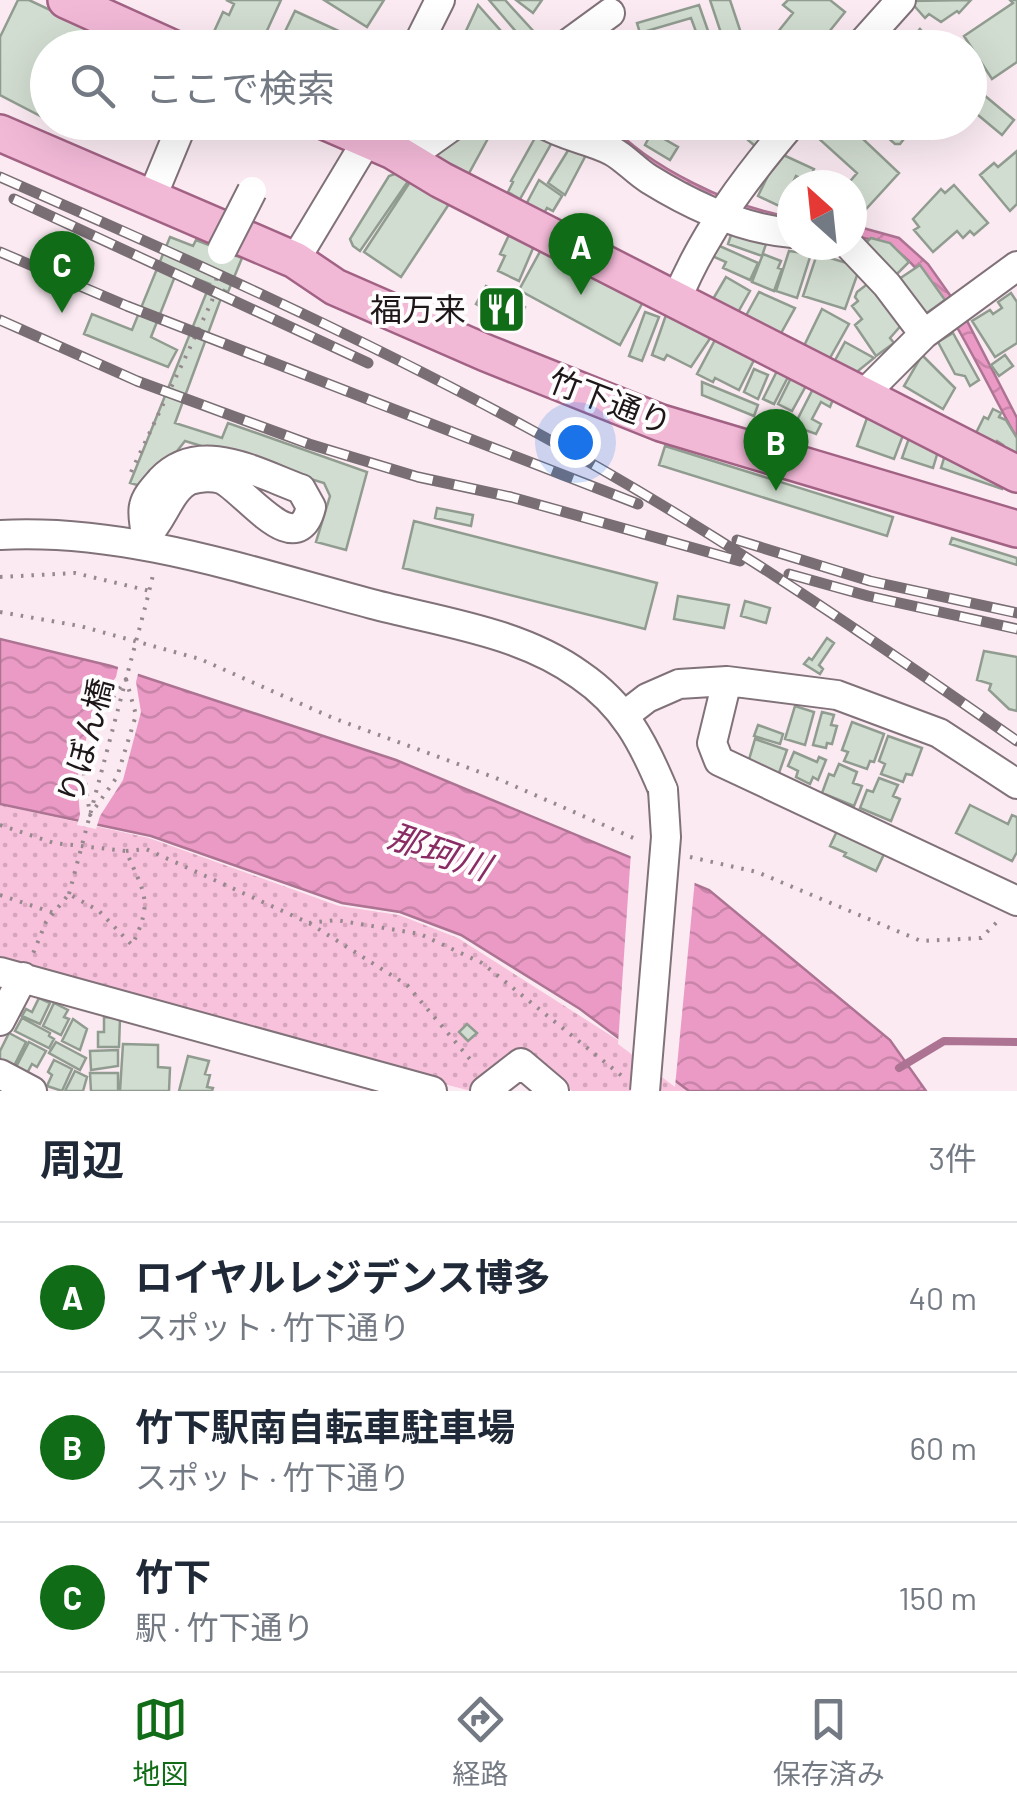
<!DOCTYPE html>
<html lang="ja">
<meta charset="utf-8">
<style>
body{margin:0;font-family:Barlow,"Noto Sans JP",sans-serif;background:#f2f2f3;color:#1f2937}
.compass{position:absolute;left:777px;top:170px;width:90px;height:90px;border-radius:50%;background:#fff;box-shadow:0 10px 40px #0002;rotate:333deg}
.you{position:absolute;left:575px;top:442px;width:35px;height:35px;margin:-25px;border:8px solid #fff;border-radius:50%;background:#1a73e8;box-shadow:0 0 0 15px #1a73e833}
.badge{display:grid;place-items:center;width:65px;height:65px;border-radius:50%;background:#106c16;color:#fff;font-size:32px;font-weight:700}
.pin{position:absolute;translate:-50% -82px;filter:drop-shadow(0 2px 5px #0008)}
.pin::after{content:'';position:absolute;top:52px;width:35px;height:30px;background:inherit;clip-path:polygon(0 0,100% 0,50% 100%)}
.list{margin:0;padding:0;list-style:none}
h2{display:flex;justify-content:space-between;align-items:center;height:130px;margin:0;padding:0 40px;font-size:42px}
h2 small{font-size:32px;font-weight:400;color:#747a83}
.list li{display:grid;grid-template-columns:65px 1fr auto;gap:30px;align-items:center;box-sizing:border-box;height:150px;padding:0 40px;border-top:2px solid #e0e1e3}
.list b{display:block;font-size:38px;white-space:nowrap}
.list p{margin:0;font-size:32px;white-space:nowrap;color:#747a83}
.list em{font-size:32px;font-style:normal;color:#747a83}
.icon{flex:none;width:55px;height:55px;fill:none;stroke:currentColor;stroke-width:2;stroke-linecap:round;stroke-linejoin:round}
.map{position:relative;flex:none;width:1017px;height:1091px;overflow:hidden}
.search{position:absolute;background:#fff;box-shadow:0 10px 40px #0002;left:30px;right:30px;top:30px;height:110px;display:flex;align-items:center;gap:25px;box-sizing:border-box;padding:0 35px;border-radius:55px;color:#747a83;font-size:38px}
.sheet{height:580px;background:#fff}
nav{display:flex;justify-content:space-around;align-items:center;box-sizing:border-box;height:140px;border-top:2px solid #e0e1e3;background:#fff;font-size:28px;color:#747a83}
nav a{display:grid;justify-items:center;gap:5px}
nav .on{color:#106c16}
.map>svg:first-child{display:block}
.grass{fill:url(#grass-dots)}
.water{fill:url(#water-waves);stroke:#ad7392;stroke-width:2.5}
.pier{fill:#fbeaf2}
.lines{fill:none;stroke-linecap:round;stroke-linejoin:round}
.stream{stroke:#ad7392;stroke-width:8}
.building{fill:#d2ddd1;stroke:#919c90;stroke-width:2.5}
.minor-casing{stroke:#817279;stroke-width:32}
.major-casing{stroke:#a26284;stroke-width:40}
.path{stroke:#95898e;stroke-width:4;stroke-dasharray:2.5 8;stroke-linecap:butt}
.minor{stroke:#fff;stroke-width:28}
.major{stroke:#f2b9d7;stroke-width:35}
.rail-casing{stroke:#786e73;stroke-width:11}
.rail{stroke:#fffcfd;stroke-width:8;stroke-dasharray:22;stroke-linecap:butt}
.minor-bridge-casing{stroke:#817279;stroke-width:32;stroke-linecap:butt}
.path-bridge{stroke:#95898e;stroke-width:4;stroke-dasharray:2.5 8;stroke-linecap:butt}
.minor-bridge{stroke:#fff;stroke-width:28}
.labels{text-anchor:middle;stroke-width:8;stroke-linejoin:round;paint-order:stroke}
.poi-label{font-size:32px;fill:#1d171a;stroke:#fffcfd;text-anchor:end}
.street-label{font-size:32px;fill:#1d171a;stroke:#fffcfd}
.water-label{font-size:35px;font-style:italic;fill:#892c64;stroke:#fffcfd}
</style>
<div class="map">
<svg width="1017" height="1091" viewBox="0 0 1017 1091">
<defs>
<pattern id="grass-dots" width="8" height="8" patternUnits="userSpaceOnUse" patternTransform="scale(2.5)"><rect width="8" height="8" fill="#f8c1dc"/><path d="M2 2h.1M6 6h.1" fill="none" stroke="#d4a5bc" stroke-width="1.8" stroke-linecap="round"/></pattern>
<pattern id="water-waves" width="16" height="10" patternUnits="userSpaceOnUse" patternTransform="scale(2.5)"><rect width="16" height="10" fill="#eb9ac5"/><path d="M0 5q4-4 8 0t8 0" fill="none" stroke="#c984a9"/></pattern>
</defs>
<rect width="100%" height="100%" fill="#fbeaf2"/>
<path class="grass" d="M0 805 149 838 339 906 399 915 458 938 621 1042 689 1091H572L523 1053 476 1091H471L259 1036 0 962Z"/>
<path class="water" d="M593 123H610C646 166 736 209 792 217V228L731 214 609 143Z
M852 225 899 238 928 264 964 315 1017 418V438C985 384 945 286 896 250 883 241 867 238 852 236Z
M0 639 111 666 396 760 709 890 890 1040 926 1091H689L580 1009 461 935 400 912 342 903 151 836 0 804Z"/>
<path class="pier" d="M119 663 139 670 136 682 141 712 123 780 100 816 96 829 77 825 80 815 77 780 93 708 116 677Z
M631 852 695 879 675 1087 618 1044Z"/>
<g class="lines">
<path class="stream" d="M899 1068 944 1041 1017 1042"/>
</g>
<path class="building" d="M18 0H29L131 48H48V120L0 95V37Z
M226 0H281L259 48H219L222 41 212 36 223 12 229 15 234 4Z
M324 0H384L367 27Z
M489 0H505L537 35 533 38 540 48H530Z
M516 0H542L533 13Z
M710 0H730L745 45 726 48Z
M788 0H830L845 12 816 48H765L793 13 783 5Z
M971 0 959 13 957 11 941 22 929 14 925 18 910 1Z
M1010 0H1017V62L992 79 964 36 1013 3Z
M478 5 501 31 483 48H458Z
M699 5 714 48H702L691 18 640 33 637 23Z
M295 11 363 42 360 48H277Z
M920 29 933 43 936 40 943 46 897 48 904 39 908 43Z
M507 34 517 48H489Z
M637 34 647 48H628L625 43Z
M984 95 1014 120 1002 135 972 110Z
M53 122H156L151 131 79 136Z
M479 122H497L468 175 430 155 467 131 473 134Z
M830 122H845L899 173 857 219 852 214V185H847L857 173 817 137Z
M870 122H917L900 144H895Z
M762 125 770 132 756 147 748 140Z
M540 129 555 137 520 199 508 192 513 182 511 181Z
M652 132 678 147 670 160 645 145Z
M572 144 587 153 565 195 548 183Z
M1017 151V204L1010 211 980 175 994 163 998 167Z
M779 153 814 169 808 182 796 176 793 183 797 185H792V212L758 196Z
M403 171 411 177 360 251 353 246 350 239 389 176Z
M412 179 449 204 401 277 364 252Z
M539 180 562 196 553 211 547 208 539 222 522 212Z
M954 185 988 223 974 235 970 231 963 238 957 231 933 252 914 230 919 227 913 219 941 189 945 193Z
M734 226 768 238 762 256 728 244Z
M509 235 534 246 519 281 498 271 505 256 500 254Z
M170 237 193 246 196 240 242 258 228 292 224 290 175 423 222 438 228 423 367 472 346 550 316 542 330 496 324 483 185 441 148 488 130 483 210 284 177 271 151 337 177 350 168 367 84 334 92 314 132 330Z
M871 238 890 243 909 262 894 277 863 245Z
M715 244 758 263 750 280 723 268 726 262 710 255Z
M543 246 644 300 620 345 519 290Z
M789 251 811 254 797 298 776 291Z
M763 254 781 261 778 268 782 269 774 291 752 282Z
M817 254 860 267 845 309 803 296Z
M920 265 945 300 924 315 899 279Z
M726 277 750 291 737 314 710 304Z
M874 279 905 321 890 338 894 343 876 356 855 325 862 319 852 306 858 301 855 297 857 292Z
M486 286 525 307 515 326 476 304Z
M759 292 795 308 780 335 743 321Z
M1011 293 1017 302V343L995 357 972 321 990 310 993 314 1002 308 998 302Z
M822 309 849 324 826 365 801 352Z
M645 312 659 317 642 361 629 356Z
M666 315 713 334 691 367 667 355 664 360 652 355Z
M953 333 979 380 970 386 965 376 955 374 938 342Z
M715 340 754 360 739 390 715 378 713 382 697 374Z
M845 342 874 358 853 375 833 364Z
M922 355 955 388 943 409 904 386Z
M1005 355 1013 366 999 376 991 365Z
M754 369 768 375 758 399 744 392Z
M778 369 789 375 774 404 763 399Z
M792 376 807 384 792 411 778 404Z
M702 382 758 405 754 416 702 395Z
M814 387 834 397 830 407 821 402 812 419 821 424 816 434 794 426Z
M993 409 1001 413 999 417 1006 420 1017 438V462L999 452 1003 445 997 441 993 449 973 439 984 417 988 419Z
M867 418 905 430 894 459 857 446Z
M909 438 939 448 933 468 902 458Z
M948 445 1007 475 1002 489 941 468Z
M665 446 893 517 887 536 659 465Z
M437 508 473 515 471 526 435 518Z
M414 521 657 583 645 629 403 568Z
M952 538 1017 558V565L950 544Z
M678 596 729 605 724 628 674 619Z
M745 601 770 608 766 623 741 616Z
M827 638 834 643 819 665 823 669 820 674 804 664 809 658 812 660Z
M984 651 1017 657V711L1009 709 989 690 991 684 977 680Z
M795 706 814 712 805 745 785 739Z
M822 712 834 715 831 725 837 726 832 744 827 743 826 748 813 745Z
M852 722 884 734 874 762 870 761 867 769 844 761 848 752 842 750Z
M758 725 783 734 780 744 754 736Z
M888 736 922 748 912 775 906 774 903 782 881 774 885 764 879 761Z
M755 739 787 750 779 773 748 763Z
M794 752 817 762 819 757 826 760 818 780 813 777 810 784 796 777 798 771 788 766Z
M839 764 857 772 853 783 862 786 854 806 822 793 829 774 834 776Z
M879 778 898 785 893 796 900 799 891 821 860 808 867 790 873 792Z
M970 805 1008 824 1012 815 1017 817V852L1012 861 956 833Z
M838 829 885 852 876 871 844 856 846 853 830 846Z
M39 998 50 1003 40 1024 22 1016 26 1009 32 1012Z
M54 1003 68 1010 64 1017 69 1019 61 1035 43 1026Z
M104 1017 120 1018 119 1047H98V1032H104Z
M22 1018 50 1033 49 1036 54 1039 49 1048 15 1031Z
M73 1019 87 1029 80 1050 62 1041Z
M467 1024 477 1033 468 1041 459 1032Z
M9 1033 26 1042 11 1072 0 1063V1051Z
M29 1042 46 1051 37 1067 32 1064 26 1075 15 1069Z
M56 1042 86 1058 80 1070 49 1053Z
M123 1044 158 1045V1067L170 1068 169 1091H120Z
M118 1050V1066L91 1070 90 1051Z
M188 1056 209 1061 205 1074 210 1075 207 1087 213 1088 212 1091H179Z
M54 1060 72 1069 62 1091 47 1086 52 1075 48 1072Z
M75 1071 87 1077 83 1091H65Z
M90 1073H118V1091H91Z"/>
<g class="lines">
<defs>
<path id="minor" d="M416 48 440 0
M562 48 610 13
M858 48 901 0
M540 122C564 137 589 139 612 151 625 158 636 171 649 179 691 205 742 229 792 233
M406 159 458 122
M152 197 183 122
M849 245 887 285 924 334
M295 260 378 122
M676 301C703 234 746 177 793 122
M863 395 924 334 1017 266
M0 535C127 528 251 572 372 604 441 622 521 632 580 675 624 705 643 742 663 790
M145 545C148 532 141 518 144 506 146 496 155 487 161 480 200 439 257 473 301 489L311 507C297 565 243 487 221 479 213 476 199 477 190 480 170 489 163 520 147 535
M727 681 712 743 719 761 1017 901
M625 715 647 698 679 684 727 681 837 695 939 733 1017 784
M0 972 432 1091
M0 1021 23 977
M0 1074 32 1091
M485 1091 521 1063 554 1091"/>
<path id="major" d="M66 0 172 48
M326 122 393 151 441 180 1017 474
M0 133 295 260 335 287 486 353 661 423 1017 529"/>
</defs>
<use href="#minor" class="minor-casing"/>
<use href="#major" class="major-casing"/>
<path class="path" d="M131 472 212 301 217 276
M0 577 75 573 150 591
M147 600 153 575
M0 612 80 626 200 659 333 718 496 778 638 840
M126 679 136 715 117 777 90 815 84 774 103 711Z
M0 825 54 843 126 851C144 893 154 901 132 945L99 911 69 894 46 922 32 956
M126 851 146 849 309 923 407 985 475 1065
M690 857 757 872 921 941 981 938 998 921
M0 895 54 913
M309 923 336 920 420 934 482 963 622 1076"/>
<use href="#minor" class="minor"/>
<use href="#major" class="major"/>
<defs>
<path id="rail" d="M0 177C178 255 356 334 526 427 698 520 858 629 1017 741
M14 199 368 363
M0 252 127 306 638 504
M0 320 137 381 309 444 418 477 511 497 740 561
M737 540 870 581 1017 613
M789 574 868 596 1017 629"/>
</defs>
<use href="#rail" class="rail-casing"/>
<use href="#rail" class="rail"/>
<defs>
<path id="minor-bridge" d="M222 250 252 191
M645 1091 666 837 663 790"/>
</defs>
<use href="#minor-bridge" class="minor-bridge-casing"/>
<path class="path-bridge" d="M69 894 147 600"/>
<use href="#minor-bridge" class="minor-bridge"/>
</g>
<defs>
<symbol id="restaurant-square" viewBox="-11 -11 22 22"><rect x="-9" y="-9" width="18" height="18" rx="4" fill="#106c16" stroke="#fffcfd"/><path d="M-5-6h1v4h1v-4h1v4h1v-4h1v5L-1.5 .5V6h-2V.5L-5-1ZM5-6V6H3V1.5H1.5Q1.5-4 5-6Z" fill="#fff"/></symbol>
</defs>
<g fill-rule="evenodd">
<use href="#restaurant-square" x="474" y="282" width="55" height="55"/>
</g>
<g class="labels">
<g class="poi-label">
<text x="466" y="321">福万来</text>
</g>
<g class="street-label">
<text transform="translate(610 402) rotate(21)" y="11">竹下通り</text>
<text transform="translate(86 741) rotate(-75)" y="11">りぼん橋</text>
</g>
<g class="water-label">
<text transform="translate(439 852) rotate(19)" y="12">那珂川</text>
</g>
</g>
</svg>
<svg class="compass" viewBox="-18 -18 36 36"><path d="M0-13l5 13h-10z" fill="#e53935"/><path d="M0 13l5-13h-10z" fill="#747a83"/></svg>
<div class="you"></div>
<div class="pin badge" style="left:581px;top:295px">A</div>
<div class="pin badge" style="left:776px;top:491px">B</div>
<div class="pin badge" style="left:62px;top:313px">C</div>
<div class="search"><svg class="icon" aria-label="search" viewBox="0 0 24 24"><circle cx="10" cy="10" r="6"/><path d="M15 15l6 6"/></svg>ここで検索</div>
</div>
<section class="sheet">
<h2>周辺<small>3件</small></h2>
<ul class="list">
<li><span class="badge">A</span><div><b>ロイヤルレジデンス博多</b><p>スポット · 竹下通り</p></div><em>40 m</em></li>
<li><span class="badge">B</span><div><b>竹下駅南自転車駐車場</b><p>スポット · 竹下通り</p></div><em>60 m</em></li>
<li><span class="badge">C</span><div><b>竹下</b><p>駅 · 竹下通り</p></div><em>150 m</em></li>
</ul>
</section>
<nav>
<a class="on"><svg class="icon" aria-label="map" viewBox="0 0 24 24"><path d="M3 6l6-2 6 2 6-2v14l-6 2-6-2-6 2zM9 4v14M15 6v14"/></svg>地図</a>
<a><svg class="icon" aria-label="directions" viewBox="0 0 24 24"><path d="M12 3l9 9-9 9-9-9zM9 14v-3h6M13 9l2 2-2 2"/></svg>経路</a>
<a><svg class="icon" aria-label="saved" viewBox="0 0 24 24"><path d="M7 4h10v16l-5-4-5 4z"/></svg>保存済み</a>
</nav>
